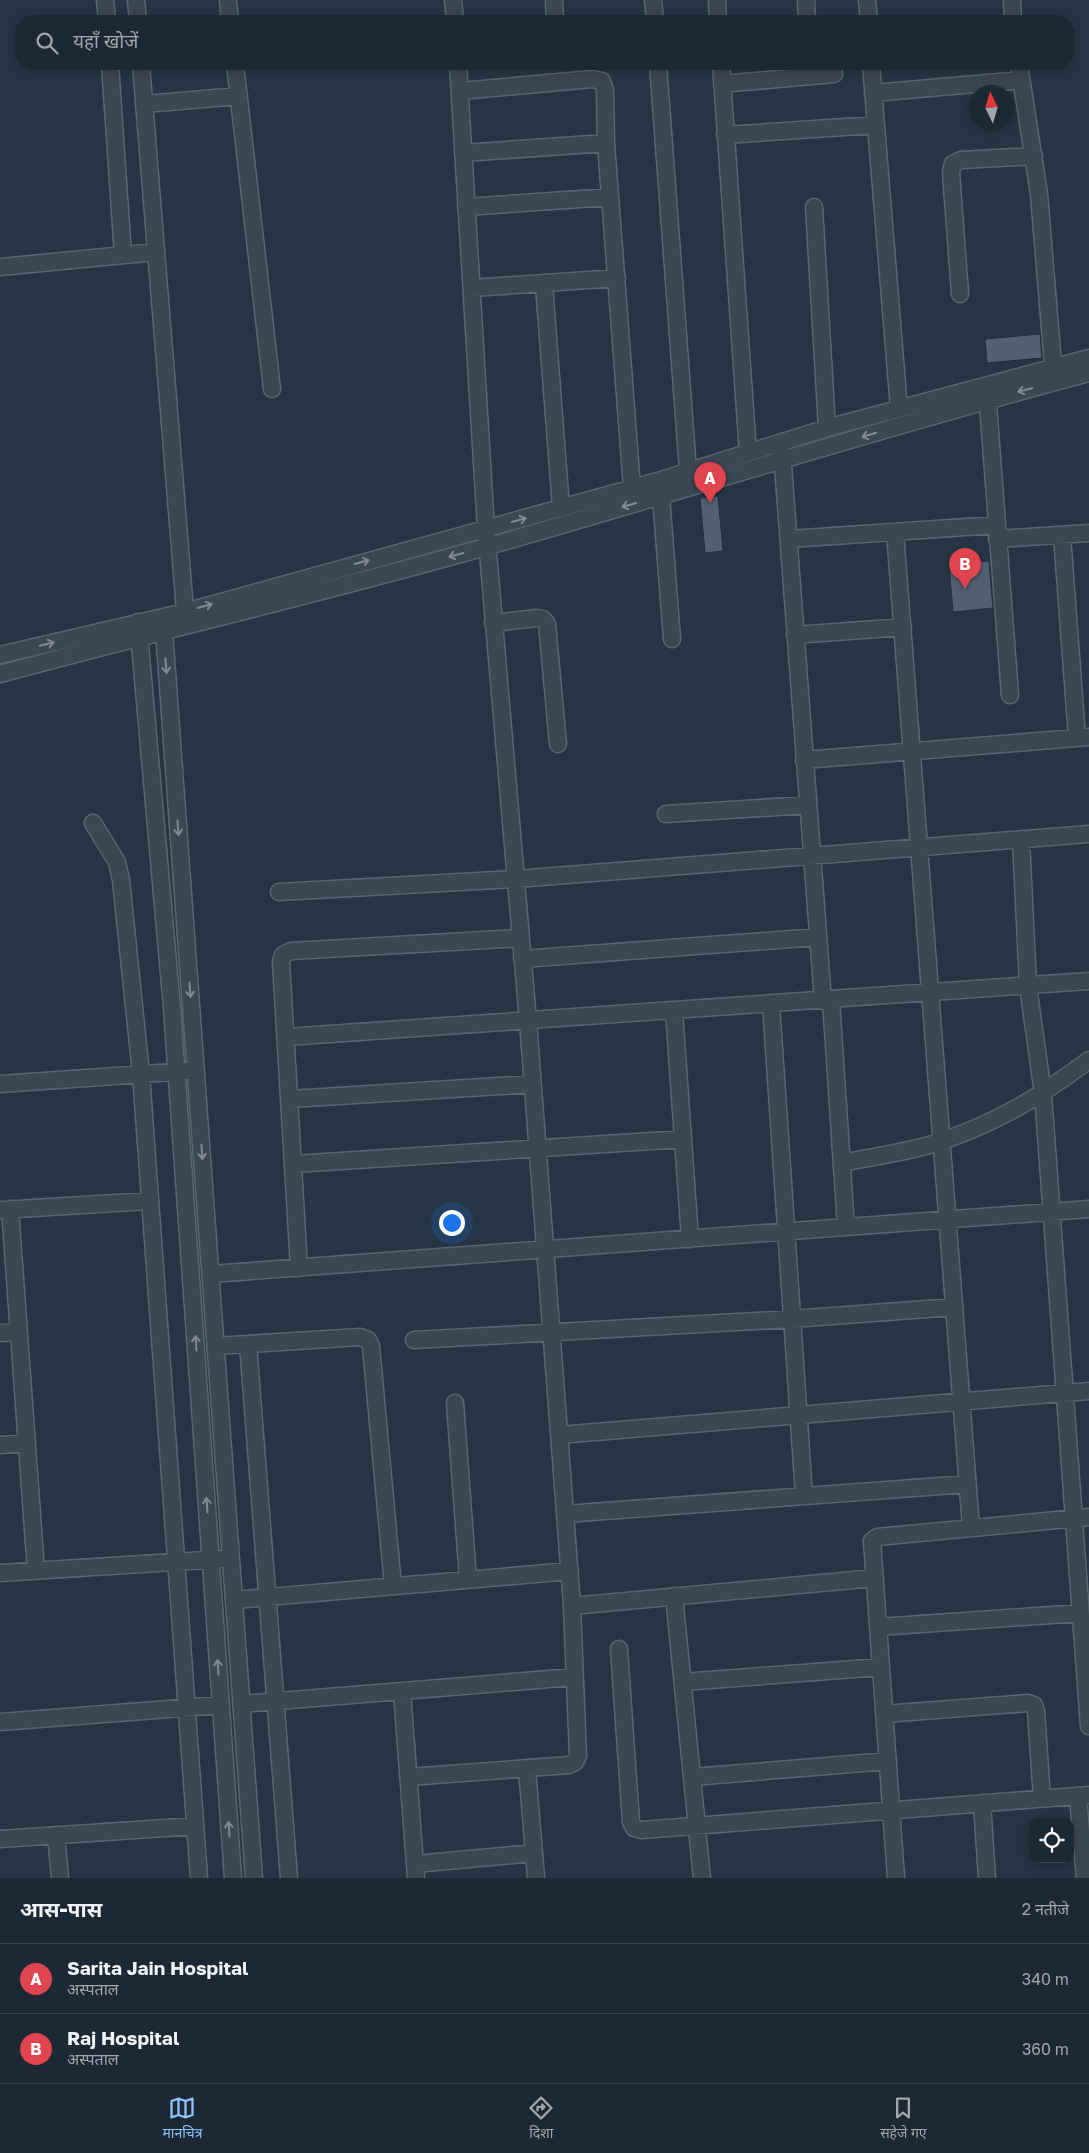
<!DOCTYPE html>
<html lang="hi">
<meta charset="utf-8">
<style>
body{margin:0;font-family:"Golos Text","Noto Sans Devanagari",sans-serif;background:#25303b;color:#f1f3f6}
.controls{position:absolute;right:15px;bottom:15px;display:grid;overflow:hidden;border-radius:10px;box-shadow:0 2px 12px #0003}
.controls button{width:45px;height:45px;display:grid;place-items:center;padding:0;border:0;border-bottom:1px solid #3a444e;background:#1c2833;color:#f1f3f6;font:25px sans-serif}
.compass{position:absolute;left:969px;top:85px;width:45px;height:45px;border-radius:50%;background:#1c2833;box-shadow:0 2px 12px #0003;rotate:355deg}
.you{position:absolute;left:451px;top:1222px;width:18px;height:18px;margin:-12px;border:4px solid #fff;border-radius:50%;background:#1a73e8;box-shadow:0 0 0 8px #1a73e833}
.badge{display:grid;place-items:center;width:32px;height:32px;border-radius:50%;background:#8fc1fa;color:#fff;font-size:16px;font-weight:700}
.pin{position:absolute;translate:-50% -41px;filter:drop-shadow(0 1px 2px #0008)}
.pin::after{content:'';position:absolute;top:26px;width:18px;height:15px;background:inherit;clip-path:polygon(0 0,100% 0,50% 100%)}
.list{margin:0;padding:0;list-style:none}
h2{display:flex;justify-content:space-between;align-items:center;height:65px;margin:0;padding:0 20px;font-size:21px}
h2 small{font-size:16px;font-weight:400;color:#a0a6ac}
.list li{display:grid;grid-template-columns:32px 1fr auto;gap:15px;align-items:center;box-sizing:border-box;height:70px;padding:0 20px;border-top:1px solid #3a444e}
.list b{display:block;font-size:19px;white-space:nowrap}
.list p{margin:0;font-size:16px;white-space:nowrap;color:#a0a6ac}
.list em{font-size:16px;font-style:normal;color:#a0a6ac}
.icon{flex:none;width:28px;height:28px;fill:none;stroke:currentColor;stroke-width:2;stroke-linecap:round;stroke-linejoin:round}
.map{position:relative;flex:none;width:1089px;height:1878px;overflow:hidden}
.search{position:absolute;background:#1c2833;box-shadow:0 2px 12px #0003;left:15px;right:15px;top:15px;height:55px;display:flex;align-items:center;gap:12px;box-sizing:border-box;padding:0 18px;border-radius:20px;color:#a0a6ac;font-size:19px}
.sheet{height:205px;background:#1c2833}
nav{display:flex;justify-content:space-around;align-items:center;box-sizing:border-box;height:70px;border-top:1px solid #3a444e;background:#1c2833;font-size:14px;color:#a0a6ac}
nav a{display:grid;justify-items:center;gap:2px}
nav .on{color:#8fc1fa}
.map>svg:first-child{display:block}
.building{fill:#526071;stroke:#212e3a}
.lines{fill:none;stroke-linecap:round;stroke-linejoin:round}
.minor-casing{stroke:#596570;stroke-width:19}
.minor{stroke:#3b4753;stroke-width:16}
.oneway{stroke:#808b96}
</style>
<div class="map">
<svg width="1089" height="1878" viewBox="0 0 1089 1878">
<rect width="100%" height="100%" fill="#263544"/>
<path class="building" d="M1040 334 1042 358 987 363 985 339Z
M718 496 723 551 705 553 700 498Z
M989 561 993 608 953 612 949 565Z"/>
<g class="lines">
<defs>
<path id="minor" d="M105 0 107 21
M136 0 138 21
M228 0 230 21
M453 0 455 21
M554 0 555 21
M653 0 655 21
M717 0 718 21
M806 0 807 21
M867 0 869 21
M1012 0 1013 21
M110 64 123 255
M141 64 186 623
M235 64 272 389
M658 64 688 471
M721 64 748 453
M871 64 899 409
M1019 64 1039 194 1054 377
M722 84 834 74
M460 91 592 79 602 81 605 90 606 143 632 488
M873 93 1021 80
M145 104 239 96
M725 135 875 125
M463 153 606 143
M466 207 610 197
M814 207 827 428
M0 267 156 252
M544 285 561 508
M472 288 617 278
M960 294 951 172 953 164 961 160 1034 156
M987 391 1010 695
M782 452 823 1001
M661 496 672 639
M895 532 971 1528
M1062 535 1077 738
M789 539 996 525
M997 539 1089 533
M163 617 254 1878
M138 622 172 1008 233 1878
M493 623 537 618 543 619 547 624 558 744
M795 635 903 627
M0 655 185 612 658 481 827 428 1089 358
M0 674C163 630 327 592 489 546 689 489 888 426 1089 373
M804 760 1089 737
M666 814 807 805
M93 823 117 862 121 880 141 1074 199 1878
M1021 839 1028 986 1043 1094 1089 1726
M279 892 516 879 1089 834
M522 959 818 937
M831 1000 846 1227
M771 1004 804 1496
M674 1011 690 1239
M287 1037 1089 981
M0 1084 187 1071
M290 1099 532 1084
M842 1163C875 1156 911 1152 942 1141 999 1122 1042 1095 1089 1060
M294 1164 683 1139
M10 1209 36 1571
M0 1210 149 1201
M299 1268 281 962 283 955 291 951 521 938
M211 1274 1089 1209
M0 1333 19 1332
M414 1340 792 1319 954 1307
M248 1344 289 1878
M216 1346 360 1337 368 1340 371 1346 393 1586
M455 1403 468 1579
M559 1435 1089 1391
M0 1445 27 1443
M565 1514 967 1484
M0 1573 221 1559
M674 1596 702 1878
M234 1600 570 1571
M572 1606 875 1578
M878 1627 1081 1613
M619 1649 631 1822 634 1828 642 1830 1089 1795
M683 1682 881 1667
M402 1692 416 1878
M241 1704 574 1677
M884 1714 1028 1703 1034 1705 1036 1711 1042 1798
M0 1722 221 1705
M527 1769 534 1853
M409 1777 569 1765 575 1762 578 1756 572 1606 528 1021 486 529 458 64
M693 1777 888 1761
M1078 1796 1085 1878
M982 1803 987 1878
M56 1835 60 1878
M0 1839 195 1826
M415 1864 534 1853 536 1878
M896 1878 872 1541 877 1537 1089 1517"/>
</defs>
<use href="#minor" class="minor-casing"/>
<use href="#minor" class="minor"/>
</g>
<defs><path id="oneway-shaft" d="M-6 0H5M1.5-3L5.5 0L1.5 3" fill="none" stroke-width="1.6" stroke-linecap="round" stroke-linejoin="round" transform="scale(1.25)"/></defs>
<g class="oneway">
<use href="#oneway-shaft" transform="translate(1025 390) rotate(166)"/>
<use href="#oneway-shaft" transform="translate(869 435) rotate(163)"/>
<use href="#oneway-shaft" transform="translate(629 505) rotate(164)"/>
<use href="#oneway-shaft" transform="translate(519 520) rotate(-16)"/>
<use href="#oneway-shaft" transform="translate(456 555) rotate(165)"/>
<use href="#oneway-shaft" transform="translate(362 562) rotate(-16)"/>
<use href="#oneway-shaft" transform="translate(205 606) rotate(-16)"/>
<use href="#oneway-shaft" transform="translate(47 644) rotate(-14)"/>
<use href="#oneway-shaft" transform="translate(166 666) rotate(86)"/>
<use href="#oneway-shaft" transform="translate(178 828) rotate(86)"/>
<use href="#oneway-shaft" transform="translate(190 990) rotate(86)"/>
<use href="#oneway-shaft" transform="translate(202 1152) rotate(86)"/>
<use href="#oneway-shaft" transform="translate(196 1343) rotate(-94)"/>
<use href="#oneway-shaft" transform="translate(207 1505) rotate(-94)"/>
<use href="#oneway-shaft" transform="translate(218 1667) rotate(-94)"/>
<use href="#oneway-shaft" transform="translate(229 1829) rotate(-94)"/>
</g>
</svg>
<div class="controls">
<button><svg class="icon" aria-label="locate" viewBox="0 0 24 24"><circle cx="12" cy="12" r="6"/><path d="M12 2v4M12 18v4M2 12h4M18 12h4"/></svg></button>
</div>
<svg class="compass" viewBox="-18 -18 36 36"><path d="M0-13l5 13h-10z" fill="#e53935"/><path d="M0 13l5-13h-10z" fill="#a0a6ac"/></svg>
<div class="you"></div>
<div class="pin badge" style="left:710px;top:503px;background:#e0444e">A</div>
<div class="pin badge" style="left:965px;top:589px;background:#e0444e">B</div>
<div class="search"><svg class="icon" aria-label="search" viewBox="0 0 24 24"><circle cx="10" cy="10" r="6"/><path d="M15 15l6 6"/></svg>यहाँ खोजें</div>
</div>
<section class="sheet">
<h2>आस-पास<small>2 नतीजे</small></h2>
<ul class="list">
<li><span class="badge" style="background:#e0444e">A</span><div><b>Sarita Jain Hospital</b><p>अस्पताल</p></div><em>340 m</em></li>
<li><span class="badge" style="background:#e0444e">B</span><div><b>Raj Hospital</b><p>अस्पताल</p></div><em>360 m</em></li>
</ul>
</section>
<nav>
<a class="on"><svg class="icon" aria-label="map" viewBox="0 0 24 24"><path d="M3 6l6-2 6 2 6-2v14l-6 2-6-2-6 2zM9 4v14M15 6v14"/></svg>मानचित्र</a>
<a><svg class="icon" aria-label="directions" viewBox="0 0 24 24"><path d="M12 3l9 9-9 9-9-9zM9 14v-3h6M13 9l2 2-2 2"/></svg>दिशा</a>
<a><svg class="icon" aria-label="saved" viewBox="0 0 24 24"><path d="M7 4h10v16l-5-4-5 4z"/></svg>सहेजे गए</a>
</nav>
